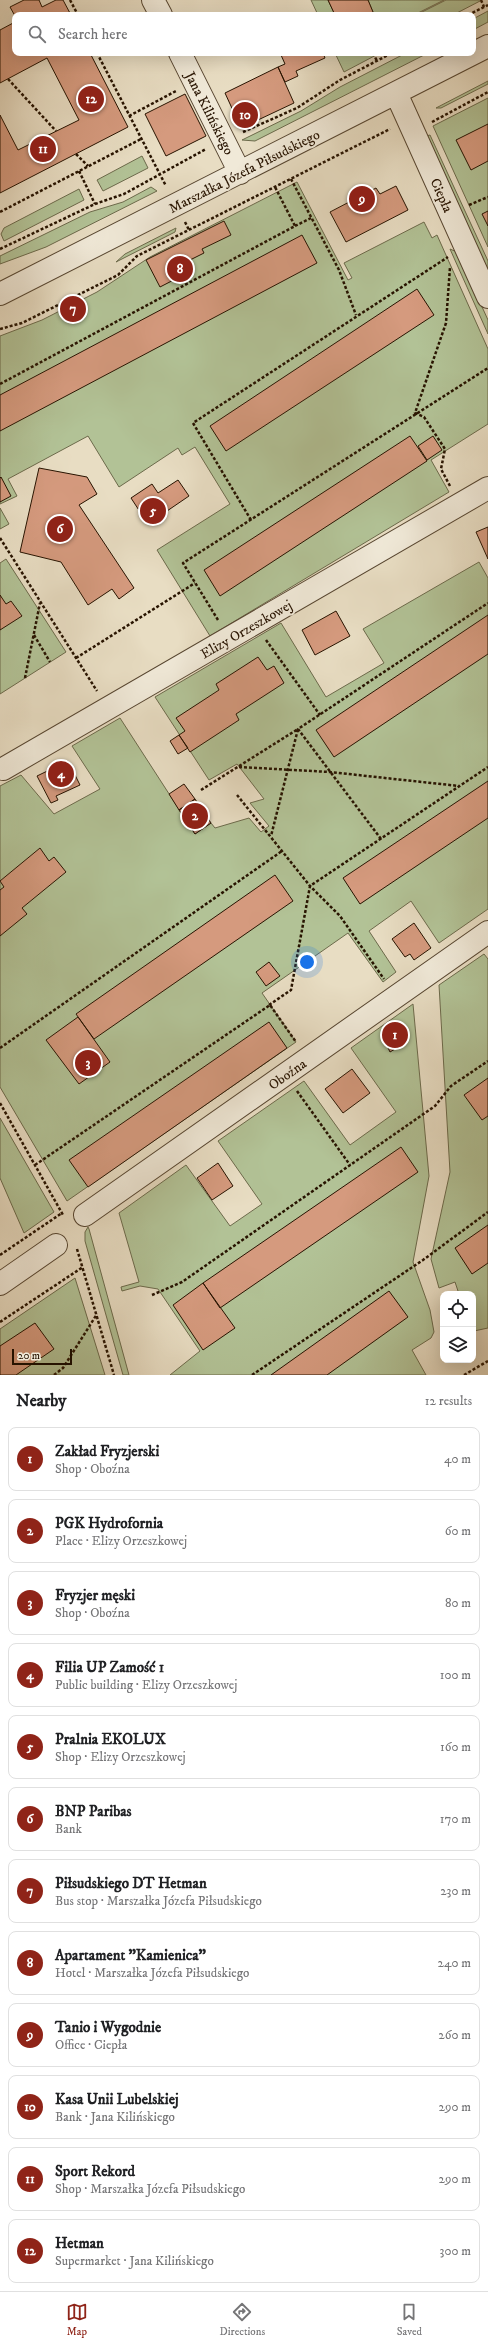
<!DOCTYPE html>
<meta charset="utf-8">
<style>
body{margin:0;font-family:"IM FELL DW Pica",serif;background:#f6f6f6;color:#202124}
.controls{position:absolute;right:12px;bottom:12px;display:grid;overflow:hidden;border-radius:8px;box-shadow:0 4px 16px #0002}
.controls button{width:36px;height:36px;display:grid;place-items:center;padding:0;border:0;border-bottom:1px solid #e0e0e0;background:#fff;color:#202124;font:20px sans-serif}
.scale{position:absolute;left:12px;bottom:10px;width:60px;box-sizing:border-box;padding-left:4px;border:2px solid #271300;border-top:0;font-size:11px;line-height:14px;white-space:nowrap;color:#271300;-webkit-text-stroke:3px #f0e9d8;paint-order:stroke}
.you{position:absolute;left:307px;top:962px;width:14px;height:14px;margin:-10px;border:3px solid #fff;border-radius:50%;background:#1a73e8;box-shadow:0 0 0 6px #1a73e833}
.badge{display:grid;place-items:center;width:26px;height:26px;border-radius:50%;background:#8f2418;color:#fff;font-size:13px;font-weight:700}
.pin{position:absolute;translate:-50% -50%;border:2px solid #fff;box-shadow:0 1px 4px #0006}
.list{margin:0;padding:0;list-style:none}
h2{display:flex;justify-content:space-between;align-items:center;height:52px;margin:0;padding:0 16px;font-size:17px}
h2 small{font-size:13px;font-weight:400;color:#757577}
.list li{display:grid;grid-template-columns:26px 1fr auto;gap:12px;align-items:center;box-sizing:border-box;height:64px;margin:0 8px 8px;padding:0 8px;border:1px solid #e0e0e0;border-radius:8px}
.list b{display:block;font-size:15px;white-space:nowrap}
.list p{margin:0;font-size:13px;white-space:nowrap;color:#757577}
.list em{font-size:13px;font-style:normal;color:#757577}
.icon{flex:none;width:22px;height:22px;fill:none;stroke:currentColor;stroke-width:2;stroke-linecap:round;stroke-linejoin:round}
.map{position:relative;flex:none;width:488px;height:1375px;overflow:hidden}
.search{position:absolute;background:#fff;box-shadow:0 4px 16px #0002;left:12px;right:12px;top:12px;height:44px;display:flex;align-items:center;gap:10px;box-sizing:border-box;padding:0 14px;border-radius:8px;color:#757577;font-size:15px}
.sheet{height:916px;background:#fff}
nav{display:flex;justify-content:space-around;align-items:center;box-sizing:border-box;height:56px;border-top:1px solid #e0e0e0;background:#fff;font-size:11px;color:#757577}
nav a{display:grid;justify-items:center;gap:2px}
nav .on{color:#8f2418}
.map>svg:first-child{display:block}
.green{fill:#b2c296;stroke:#6c6a4b}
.building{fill:#d59a7e;stroke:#271300}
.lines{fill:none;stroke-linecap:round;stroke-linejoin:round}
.minor-casing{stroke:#574631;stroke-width:24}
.path{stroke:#271300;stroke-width:2.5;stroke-dasharray:3 2;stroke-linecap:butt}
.minor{stroke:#f0e9d8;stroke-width:22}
.labels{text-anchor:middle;stroke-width:4;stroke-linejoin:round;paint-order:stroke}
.street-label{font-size:14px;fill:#271300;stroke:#f0e9d8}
</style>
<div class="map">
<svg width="488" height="1375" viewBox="0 0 488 1375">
<rect width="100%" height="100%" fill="#e8ddc3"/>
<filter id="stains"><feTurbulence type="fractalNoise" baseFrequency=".005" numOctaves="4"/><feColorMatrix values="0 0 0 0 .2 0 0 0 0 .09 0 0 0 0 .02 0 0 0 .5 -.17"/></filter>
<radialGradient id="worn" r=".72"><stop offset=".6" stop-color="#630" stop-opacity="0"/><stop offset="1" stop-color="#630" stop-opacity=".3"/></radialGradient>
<path class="green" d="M311 0H328L335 15H318Z
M368 0H444L414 15H367L373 12Z
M446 0H482L453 15H416Z
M488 11V22L473 30V19Z
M335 53H380L344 72Z
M406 53H428L255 141 242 140 301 111 340 87Z
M488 81V84L441 108H436Z
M488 98V247L433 126Z
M430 135 488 261V275L426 136Z
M142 156 148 168 103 191 97 180Z
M297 182 348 280 352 278 344 263 424 222 432 238 437 235 488 349V424L431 460 449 492 210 636 157 550 230 504 195 447 182 455 178 448 119 487 88 436 8 479 17 496 0 504V336L42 320 97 292 150 257Z
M151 187 157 191 46 247 0 264V256L90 212 123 202Z
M79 189 84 200 4 241 1 234 4 228Z
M176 228 175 232 116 262 125 254Z
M450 249 457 252 488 320V334Z
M0 508 9 524 0 529Z
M6 559 66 652 0 694V563Z
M479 562 488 578V909L439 943 411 901 369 931 396 972 383 982 348 933 262 993 296 1042 67 1201 0 1087V786L21 775 54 814 100 789 72 746 120 718 195 834 211 823 215 828 249 818 261 832 269 826 250 803 264 799 237 764 209 780 155 697 281 623 326 697 384 663 363 629Z
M484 954 488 959V1328L474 1331 473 1294H459L455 1282 439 1288 431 1259 450 1172 439 985Z
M413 1004 429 1176 413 1262 430 1310 434 1332 431 1338 412 1350 426 1375H170L200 1351 158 1289 140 1286 122 1291 121 1287 139 1282 119 1213 186 1165 230 1226 262 1204 218 1141 304 1081 350 1145 396 1112 351 1048Z
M0 1118 54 1212 24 1233 0 1178Z
M88 1227 89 1229 129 1375H123L85 1241V1232Z
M75 1278 105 1375H0V1329Z"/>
<path class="building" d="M24 0H39L42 7 56 0H63L71 15 15 16 10 7Z
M328 0H368L373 12 367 15H335Z
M15 22V53H90L128 127 0 193V115L18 150 79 120 47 58 0 83V30Z
M285 53H323L325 58 296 71 298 76 285 82 278 67 285 64 281 55Z
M278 67 294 103 241 128 225 93Z
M185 94 206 136 166 156 145 114Z
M488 124V161L471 170 456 140Z
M396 186 408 210 346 242 330 212 376 188 380 194Z
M488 211V226L482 214Z
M224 221 231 235 202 249 204 253 188 261 193 270 160 287 146 260Z
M302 235 317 263 0 431V395Z
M417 289 434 315 226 451 210 426Z
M78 303 80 309 68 315 66 309Z
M410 436 427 461 220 596 204 570Z
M433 436 442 450 427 460 418 446Z
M39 468 87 477 97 494 79 505 134 588 119 599 112 589 88 605 61 562 20 552Z
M1 477 11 496 0 502V478Z
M178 480 189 496 148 524 131 498 152 484 158 493Z
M488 527V559L476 532Z
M0 595 6 604 11 601 22 616 0 630Z
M336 611 350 636 315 655 302 630Z
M488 615V654L334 757 316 730Z
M258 657 267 670 274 666 284 683 236 714 239 720 190 752 179 735 185 731 176 718 219 690 216 684Z
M179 735 188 748 178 754 170 741Z
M68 761 80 785 56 796 58 800 51 803 37 776Z
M488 781V818L360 904 343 878Z
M184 784 195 799 179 810 169 794Z
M195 799 211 823 195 834 179 810Z
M40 848 49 861 54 857 66 872 22 908 27 914 0 936V890L4 887 0 881Z
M275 875 293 901 94 1039 76 1014Z
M414 923 431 948 414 960 410 954 405 957 392 939Z
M269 962 280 976 266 986 256 972Z
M78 1017 110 1062 79 1084 46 1040Z
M269 1022 287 1048 88 1187 69 1160Z
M397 1029 405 1043 390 1052 383 1037Z
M352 1069 370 1093 343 1113 325 1089Z
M488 1078V1116L482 1120 464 1095Z
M401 1147 418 1172 220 1308 203 1283Z
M218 1163 233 1186 212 1200 197 1178Z
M488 1225V1263L472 1274 455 1248Z
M203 1283 235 1328 203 1350 173 1305Z
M389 1291 408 1317 327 1375H271Z
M35 1323 54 1349 16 1375H0V1346Z"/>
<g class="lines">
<defs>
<path id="minor" d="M153 0 161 15
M180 53 240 173
M396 93 488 297
M0 294 488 46
M3 769 488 488
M85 1215 488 932
M0 1284 56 1245"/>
</defs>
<use href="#minor" class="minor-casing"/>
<path class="path" d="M70 0 78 15
M481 0 484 7
M468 15 488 5
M97 53 166 186
M373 53 377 61
M8 79 56 131
M129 116 176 91
M432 122 488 92
M243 132 297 108 340 80 392 53
M76 154 88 166
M79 171 95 204
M291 179 339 270 356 315
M469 205 488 197
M0 212 141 139
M185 222 189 230
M295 226 311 218
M0 249 95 204 124 194 206 149
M0 329 22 323 118 275 137 256 390 129
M0 384 295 226 275 187
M450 486 441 469 445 449 424 417 415 413 446 323 450 267
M251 520 193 423 448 257
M0 538 97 691
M218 620 183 563 488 368
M34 635 50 662
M266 640 320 715
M76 658 195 583
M25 678 40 603
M239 767 330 772 459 786
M201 790 298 729 271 836
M237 795 310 886 340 916 384 979
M381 839 298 729 488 603
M269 1005 291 990 310 886 488 767
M0 1048 282 851
M297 1091 350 1165
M0 1103 63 1215
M35 1165 270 1005 296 1042
M77 1249 114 1375
M0 1255 62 1213
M152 1295 182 1282 435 1106 451 1086 488 1061
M0 1322 83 1267
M54 1375 63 1368 97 1314
M252 1375 423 1260 488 1212
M464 1375 488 1361"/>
<use href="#minor" class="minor"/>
</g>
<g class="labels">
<g class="street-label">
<text transform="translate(210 113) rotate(63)" y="5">Jana Kilińskiego</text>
<text transform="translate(244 171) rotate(-27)" y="5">Marszałka Józefa Piłsudskiego</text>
<text transform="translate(442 195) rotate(66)" y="5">Ciepła</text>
<text transform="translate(246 629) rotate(-30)" y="5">Elizy Orzeszkowej</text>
<text transform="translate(287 1074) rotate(-35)" y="5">Oboźna</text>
</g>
</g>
<rect width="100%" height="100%" filter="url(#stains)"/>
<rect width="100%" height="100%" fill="url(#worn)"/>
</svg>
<div class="controls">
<button><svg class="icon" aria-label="locate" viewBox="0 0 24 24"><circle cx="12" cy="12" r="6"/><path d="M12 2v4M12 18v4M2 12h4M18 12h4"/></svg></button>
<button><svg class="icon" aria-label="layers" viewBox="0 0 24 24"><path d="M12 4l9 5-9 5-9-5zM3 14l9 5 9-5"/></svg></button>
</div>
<div class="scale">20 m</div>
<div class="you"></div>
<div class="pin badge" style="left:395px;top:1035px">1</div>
<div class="pin badge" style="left:195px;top:816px">2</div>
<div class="pin badge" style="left:88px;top:1063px">3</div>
<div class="pin badge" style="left:61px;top:774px">4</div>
<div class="pin badge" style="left:153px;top:511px">5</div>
<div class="pin badge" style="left:60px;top:529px">6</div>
<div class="pin badge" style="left:73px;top:309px">7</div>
<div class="pin badge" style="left:180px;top:269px">8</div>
<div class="pin badge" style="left:362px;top:199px">9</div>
<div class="pin badge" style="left:245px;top:115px">10</div>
<div class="pin badge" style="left:43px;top:149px">11</div>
<div class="pin badge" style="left:91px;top:99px">12</div>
<div class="search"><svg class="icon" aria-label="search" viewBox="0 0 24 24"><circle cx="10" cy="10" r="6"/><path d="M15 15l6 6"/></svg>Search here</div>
</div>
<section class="sheet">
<h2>Nearby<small>12 results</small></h2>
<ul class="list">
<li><span class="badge">1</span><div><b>Zakład Fryzjerski</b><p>Shop · Oboźna</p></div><em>40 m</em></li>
<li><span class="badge">2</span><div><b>PGK Hydrofornia</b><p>Place · Elizy Orzeszkowej</p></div><em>60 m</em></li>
<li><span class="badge">3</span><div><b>Fryzjer męski</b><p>Shop · Oboźna</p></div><em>80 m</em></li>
<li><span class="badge">4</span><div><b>Filia UP Zamość 1</b><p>Public building · Elizy Orzeszkowej</p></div><em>100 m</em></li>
<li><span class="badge">5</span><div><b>Pralnia EKOLUX</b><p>Shop · Elizy Orzeszkowej</p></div><em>160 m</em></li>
<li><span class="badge">6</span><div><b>BNP Paribas</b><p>Bank</p></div><em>170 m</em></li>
<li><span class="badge">7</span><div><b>Piłsudskiego DT Hetman</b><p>Bus stop · Marszałka Józefa Piłsudskiego</p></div><em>230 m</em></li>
<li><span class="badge">8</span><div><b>Apartament &quot;Kamienica&quot;</b><p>Hotel · Marszałka Józefa Piłsudskiego</p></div><em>240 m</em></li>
<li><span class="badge">9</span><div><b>Tanio i Wygodnie</b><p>Office · Ciepła</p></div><em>260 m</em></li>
<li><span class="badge">10</span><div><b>Kasa Unii Lubelskiej</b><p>Bank · Jana Kilińskiego</p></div><em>290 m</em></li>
<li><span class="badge">11</span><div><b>Sport Rekord</b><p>Shop · Marszałka Józefa Piłsudskiego</p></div><em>290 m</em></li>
<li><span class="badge">12</span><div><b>Hetman</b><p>Supermarket · Jana Kilińskiego</p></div><em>300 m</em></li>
</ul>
</section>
<nav>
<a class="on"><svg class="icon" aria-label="map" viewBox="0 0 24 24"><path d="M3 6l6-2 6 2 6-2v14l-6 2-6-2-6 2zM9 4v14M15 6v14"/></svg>Map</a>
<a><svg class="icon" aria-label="directions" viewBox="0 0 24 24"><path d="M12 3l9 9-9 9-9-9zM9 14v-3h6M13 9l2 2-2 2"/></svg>Directions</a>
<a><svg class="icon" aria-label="saved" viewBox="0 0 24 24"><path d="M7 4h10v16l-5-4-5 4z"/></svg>Saved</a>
</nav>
